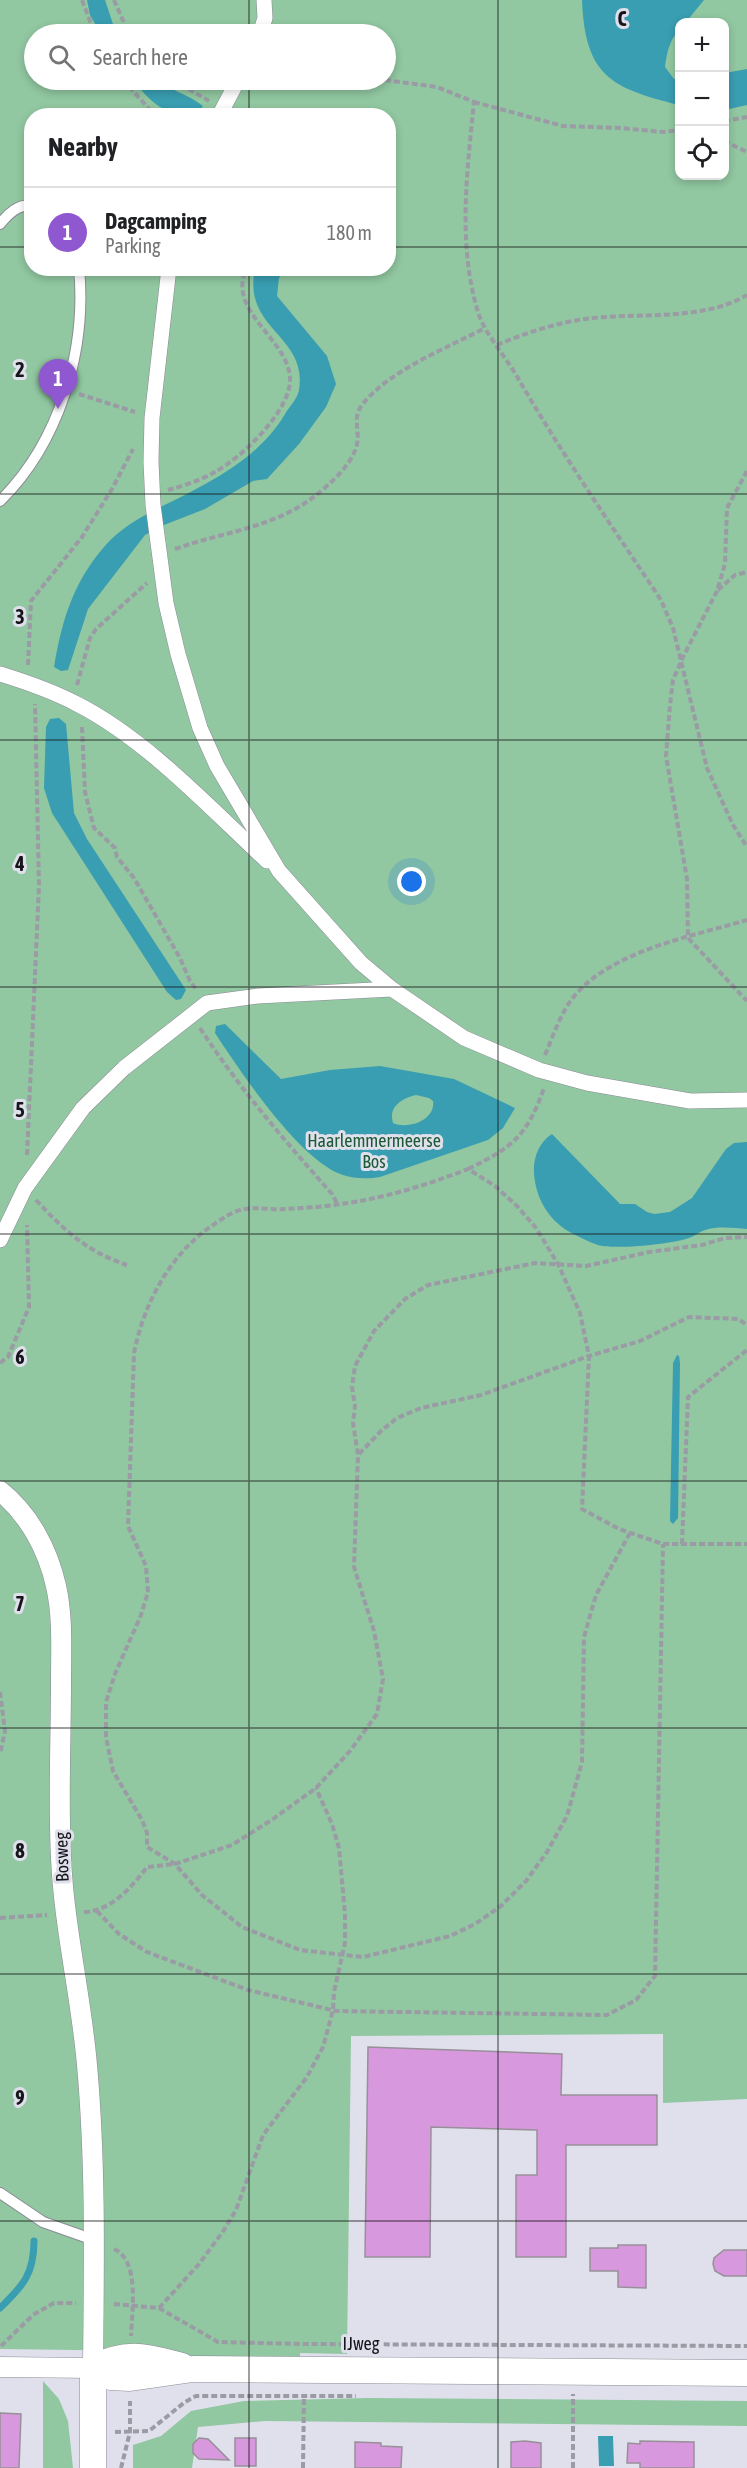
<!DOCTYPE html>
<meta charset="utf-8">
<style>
body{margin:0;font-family:"Asap Condensed",sans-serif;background:#f2f2f2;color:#202124}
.controls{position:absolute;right:18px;top:18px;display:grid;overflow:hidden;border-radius:12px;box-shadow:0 3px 9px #0003}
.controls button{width:54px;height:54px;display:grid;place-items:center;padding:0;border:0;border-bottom:2px solid #e0e0e0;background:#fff;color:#202124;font:30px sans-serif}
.you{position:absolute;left:412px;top:882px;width:21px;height:21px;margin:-15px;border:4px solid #fff;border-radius:50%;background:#1a73e8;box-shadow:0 0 0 9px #1a73e833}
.badge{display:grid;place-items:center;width:39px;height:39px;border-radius:50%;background:#8f58d0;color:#fff;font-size:20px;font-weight:700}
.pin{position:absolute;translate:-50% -50px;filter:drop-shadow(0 2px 3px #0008)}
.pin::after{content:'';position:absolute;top:32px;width:21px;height:18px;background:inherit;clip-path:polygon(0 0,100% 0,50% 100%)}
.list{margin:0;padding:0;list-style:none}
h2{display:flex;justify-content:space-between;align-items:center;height:78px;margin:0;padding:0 24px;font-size:26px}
h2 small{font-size:20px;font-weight:400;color:#757577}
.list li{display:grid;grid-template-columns:39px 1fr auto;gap:18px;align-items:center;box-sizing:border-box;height:90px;padding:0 24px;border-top:2px solid #e0e0e0}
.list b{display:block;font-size:22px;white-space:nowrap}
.list p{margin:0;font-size:20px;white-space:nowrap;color:#757577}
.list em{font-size:20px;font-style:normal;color:#757577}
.icon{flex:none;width:33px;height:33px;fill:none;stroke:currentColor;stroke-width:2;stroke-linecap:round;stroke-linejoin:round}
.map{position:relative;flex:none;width:747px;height:2468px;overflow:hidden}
.search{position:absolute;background:#fff;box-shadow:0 3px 9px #0003;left:24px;top:24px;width:372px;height:66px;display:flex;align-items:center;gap:15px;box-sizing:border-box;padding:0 21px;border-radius:33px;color:#757577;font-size:22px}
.panel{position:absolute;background:#fff;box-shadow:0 3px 9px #0003;left:24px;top:108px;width:372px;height:168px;border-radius:24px}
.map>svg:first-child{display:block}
.green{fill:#91c7a1;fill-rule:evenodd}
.water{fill:#399eb1;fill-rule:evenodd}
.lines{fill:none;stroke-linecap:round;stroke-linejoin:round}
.stream{stroke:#399eb1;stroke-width:7}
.building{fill:#d798de;stroke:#989099;stroke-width:1.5}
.service-casing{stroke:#8b8b96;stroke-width:12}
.pedestrian-casing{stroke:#8b8b96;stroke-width:16}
.minor-casing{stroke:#8b8b96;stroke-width:21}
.tertiary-casing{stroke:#8b8b96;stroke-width:27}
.path{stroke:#9a9ba4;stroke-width:4;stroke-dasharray:6 3;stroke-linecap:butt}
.service{stroke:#fff;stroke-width:10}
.pedestrian{stroke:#fff;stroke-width:15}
.minor{stroke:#fff;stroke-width:20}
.tertiary{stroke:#fff;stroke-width:26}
.grid{fill:none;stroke:#151519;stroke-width:1.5;stroke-opacity:0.55}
.labels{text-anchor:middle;stroke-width:6;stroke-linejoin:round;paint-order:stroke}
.park-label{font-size:18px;fill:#1b5a34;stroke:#dfe0ec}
.street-label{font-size:18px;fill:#151519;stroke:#dfe0ec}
.grid-label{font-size:20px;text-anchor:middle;font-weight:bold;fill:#151519;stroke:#dfe0ec;stroke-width:6;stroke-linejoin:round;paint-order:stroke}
</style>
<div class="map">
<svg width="747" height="2468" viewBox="0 0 747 2468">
<rect width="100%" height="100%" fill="#dfe0ec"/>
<path class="green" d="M0 0H747V2099L663 2103V2034L351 2036 347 2354 300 2353V2360L192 2359 151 2351 0 2349ZM680 22H724V176H680ZM34 34H386V80H34ZM32 116H388V268H32Z
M43 2381 59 2399 68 2421 73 2468H43Z
M368 2398 747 2401V2426L265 2421 198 2427 192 2468H133V2445L161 2436 191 2411 244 2401Z"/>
<path class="water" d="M87 0H105L114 27 119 34H101L90 15Z
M582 0H704L686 22H680L679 30C669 41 667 52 665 67L674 79H679V105C611 88 585 76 582 0Z
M747 69V105L725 110V73Z
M133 80H158C172 91 189 95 203 106L196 115C165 116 152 104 133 80Z
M255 269H286L279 278 277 296 327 356 336 384 326 407 299 444 267 479 253 481 205 509 164 525 145 535 88 609 68 670 61 671 54 667C62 620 73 583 104 547 129 518 164 507 196 489 231 471 265 448 285 414 289 407 298 398 299 390 308 335 242 330 255 269Z
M59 718 66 724 74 813 87 839 186 990 181 999 176 1000 167 992 52 813 44 788 46 727 50 719Z
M225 1024 281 1079 330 1070 380 1066 454 1079 515 1108 503 1128 488 1140 380 1177C368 1179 355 1179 343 1175 300 1161 240 1071 215 1033L216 1026ZM416 1095 429 1098 433 1101C436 1120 408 1130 393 1123 388 1107 402 1098 416 1095Z
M552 1134 620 1204H635L647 1212 654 1214 670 1212 692 1198 726 1149 734 1143 747 1142V1229C734 1228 718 1226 705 1230 699 1232 695 1236 689 1238 672 1244 615 1250 598 1245 588 1242 578 1236 568 1231 548 1219 536 1198 534 1174 533 1159 538 1143 552 1134Z
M677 1355 679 1356 680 1363 678 1518 673 1524 670 1521 673 1363Z
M598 2436H613L614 2466H599Z"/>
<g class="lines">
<path class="stream" d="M0 2308C23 2286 34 2274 34 2241"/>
</g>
<path class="building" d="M368 2047 562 2054 561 2095H657V2145H566V2257H516V2175H537V2130L431 2127 430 2257H365Z
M618 2245H646V2288L618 2287V2271H590V2248H618Z
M724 2250H747V2276H724L715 2271 713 2264 714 2258Z
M0 2413 21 2414 19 2468H0Z
M199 2438 208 2439 229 2460 199 2459 193 2453V2444Z
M235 2438H256V2466H235Z
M525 2441 541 2443V2468H511V2442Z
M640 2441 694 2442V2468H640V2463H627L628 2443 640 2444Z
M355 2442 381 2443V2446L402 2447 401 2468H355Z"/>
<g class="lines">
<defs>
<path id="service" d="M0 224C8 214 18 204 32 205
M0 501C59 443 87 351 79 268
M0 2193 43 2222 94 2240"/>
<path id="pedestrian" d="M260 34 265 18 264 0
M219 116 238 80
M169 268 152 418 151 462 153 505 166 603 178 654 200 728 217 766 279 871 361 963 392 989 464 1038 539 1070 587 1083 690 1101 747 1100
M0 674C26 682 52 691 77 704 146 739 210 808 267 861
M0 1240 25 1188 83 1108 124 1068 207 1003 258 996 392 989"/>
<path id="minor" d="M0 1491C29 1514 48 1550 56 1586 63 1616 61 1651 61 1681 61 1740 58 1799 61 1858 64 1927 81 1995 87 2065 96 2166 94 2267 93 2368L0 2367"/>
<path id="tertiary" d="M93 2368 111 2377 130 2378 193 2369 747 2373
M93 2368C127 2350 147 2357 182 2366
M93 2468V2368"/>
</defs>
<use href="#service" class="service-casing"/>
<use href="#pedestrian" class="pedestrian-casing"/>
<use href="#minor" class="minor-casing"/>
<use href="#tertiary" class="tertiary-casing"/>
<path class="path" d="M82 0 95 34
M114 0 129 34
M123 80 152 112 161 116
M173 80 209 101
M385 80 437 87 474 102C467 172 457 247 479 315 484 331 505 357 515 373 560 451 611 525 661 600L673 628 707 768 733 825 747 847
M474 102 563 126 620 128 663 132 680 130
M724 121 747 117
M724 141 747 152
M497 345C525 333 556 323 585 319 636 312 702 322 747 295
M79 394 135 412
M747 471 727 508 725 564 717 591 682 659 673 680 670 705 666 756 687 879 688 938 747 1001
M168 490C183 486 201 480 215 472 241 458 292 410 290 378 288 338 225 311 247 268
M175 549C222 532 274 528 315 496 330 484 353 464 357 444 360 430 352 418 362 405 388 371 447 348 485 328
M718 590 735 575 747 572
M28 665 31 601 82 537 112 489 133 449
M77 685 90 638 96 629 147 583
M82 727 85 792 94 828 115 848 117 857 134 878 180 958 190 981 196 989
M200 1028C239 1088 285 1141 332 1194L338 1205
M545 1055C554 1034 561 1011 576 994 615 950 693 936 747 920
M27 1155 39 885 35 704
M468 1169C513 1147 527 1136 544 1088
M36 1200C64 1230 87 1252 127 1265
M0 1363 8 1357 29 1307 27 1225
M359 1454 381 1431 397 1418 421 1408 481 1395 589 1356 640 1341 689 1317 738 1319 747 1325
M630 1533 596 1595 584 1637 582 1762 567 1816 547 1852 526 1881 501 1906 475 1924 450 1936 363 1957 300 1950 242 1927 202 1895 175 1864 147 1847V1833L142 1820 113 1771 106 1737V1702L115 1674 141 1615 148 1592 146 1566 128 1526 134 1353C144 1303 170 1254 213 1225 222 1219 234 1210 245 1209 259 1207 273 1210 286 1209 304 1208 323 1207 341 1204 385 1198 427 1185 468 1169L495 1186 517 1206 536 1228 558 1264 580 1313 589 1356 582 1509 619 1529 663 1544H747
M682 1544 688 1397 747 1350
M0 1692 5 1731 0 1754
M97 1911 119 1934 147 1952 248 1990 336 2011 607 2015 636 2000 655 1976 663 1544
M84 1912C111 1911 132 1887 147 1867L175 1864 232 1845 273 1819 316 1788 350 1751 377 1714 383 1679 374 1631 354 1567 358 1455 353 1423 355 1406 352 1387 355 1366 374 1331 405 1299 428 1285 535 1263 586 1266 649 1252 702 1245 725 1238 747 1237
M0 1918 47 1915
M114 2249C140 2260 132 2312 131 2336
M114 2304 159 2308 218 2342 304 2344 747 2346
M159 2308 199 2264 224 2230 236 2210 263 2135 307 2077 323 2047 333 2010 334 1992 345 1943V1914L339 1848 332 1824 316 1788
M1 2346 33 2315 54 2303H76
M115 2432 149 2431 185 2402 196 2396H356
M121 2468 130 2432V2401
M303 2468 304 2394
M573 2468V2394"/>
<use href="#service" class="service"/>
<use href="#pedestrian" class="pedestrian"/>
<use href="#minor" class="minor"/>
<use href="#tertiary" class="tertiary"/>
</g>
<path class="grid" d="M249 0V34M498 0V2468M249 80V116M0 247H32M388 247H747M249 268V2468M0 494H747M0 740H747M0 987H747M0 1234H747M0 1481H747M0 1728H747M0 1974H747M0 2221H747"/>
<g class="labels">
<g class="park-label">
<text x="374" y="1147">Haarlemmermeerse<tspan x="374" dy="21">Bos</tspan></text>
</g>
<g class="street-label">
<text transform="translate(62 1857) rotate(-92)" y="6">Bosweg</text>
<text x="361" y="2350">IJweg</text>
</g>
</g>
<g class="grid-label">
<text x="622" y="26">C</text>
<text x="20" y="377">2</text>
<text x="20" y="624">3</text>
<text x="20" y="871">4</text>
<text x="20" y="1117">5</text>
<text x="20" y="1364">6</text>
<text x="20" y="1611">7</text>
<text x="20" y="1858">8</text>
<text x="20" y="2105">9</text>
</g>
</svg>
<div class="controls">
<button>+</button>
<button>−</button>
<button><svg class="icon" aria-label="locate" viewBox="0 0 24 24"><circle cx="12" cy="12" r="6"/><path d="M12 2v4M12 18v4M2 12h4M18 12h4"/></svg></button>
</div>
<div class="you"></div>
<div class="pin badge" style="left:58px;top:409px">1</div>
<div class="search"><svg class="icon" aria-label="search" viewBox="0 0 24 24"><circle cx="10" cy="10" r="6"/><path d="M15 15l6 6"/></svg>Search here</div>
<section class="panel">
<h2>Nearby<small></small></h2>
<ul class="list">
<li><span class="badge">1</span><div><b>Dagcamping</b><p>Parking</p></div><em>180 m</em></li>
</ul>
</section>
</div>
